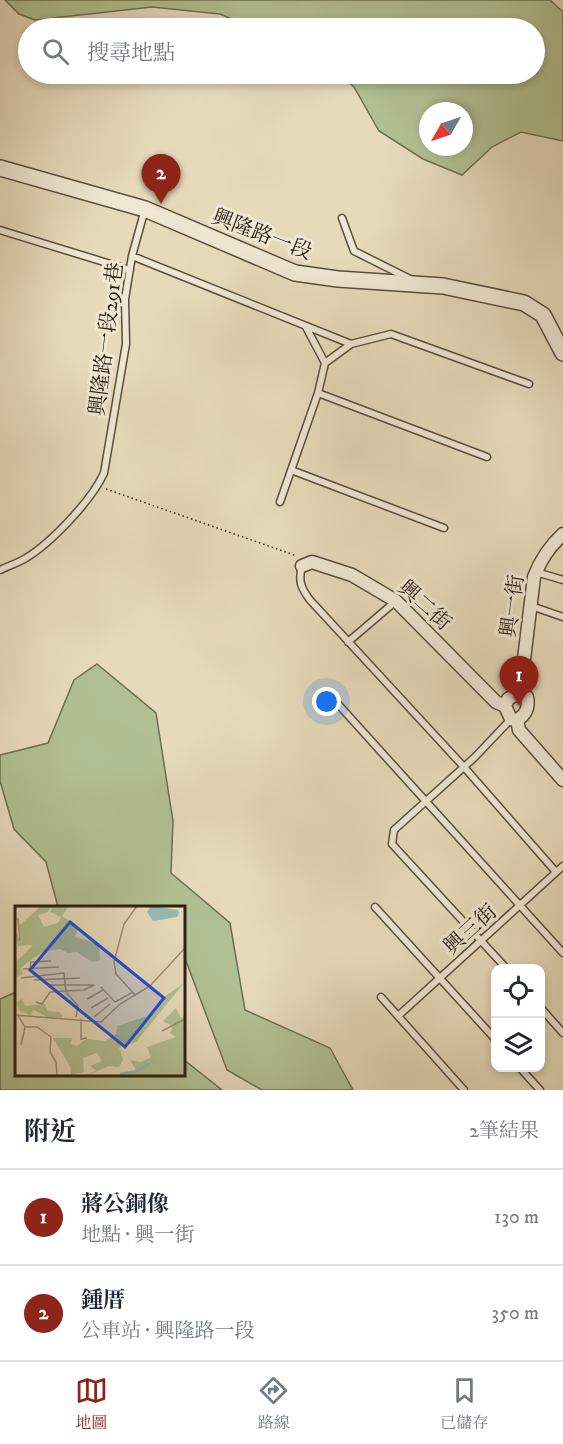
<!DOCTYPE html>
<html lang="zh-TW">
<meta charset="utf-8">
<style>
body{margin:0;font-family:"IM FELL DW Pica","Noto Serif TC",serif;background:#f6f6f7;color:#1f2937}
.controls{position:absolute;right:18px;bottom:18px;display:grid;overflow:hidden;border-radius:12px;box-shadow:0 3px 9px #0003}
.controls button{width:54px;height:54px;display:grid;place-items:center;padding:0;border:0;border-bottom:2px solid #e0e1e3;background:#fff;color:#1f2937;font:30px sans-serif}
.compass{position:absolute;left:419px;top:102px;width:54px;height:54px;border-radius:50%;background:#fff;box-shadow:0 3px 9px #0003;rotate:231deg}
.you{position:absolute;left:327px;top:702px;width:21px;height:21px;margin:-15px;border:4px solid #fff;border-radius:50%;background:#1a73e8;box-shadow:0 0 0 9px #1a73e833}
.badge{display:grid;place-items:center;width:39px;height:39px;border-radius:50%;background:#8f2418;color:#fff;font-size:20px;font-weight:700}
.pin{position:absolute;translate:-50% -50px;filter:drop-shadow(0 2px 3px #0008)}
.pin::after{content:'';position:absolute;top:32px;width:21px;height:18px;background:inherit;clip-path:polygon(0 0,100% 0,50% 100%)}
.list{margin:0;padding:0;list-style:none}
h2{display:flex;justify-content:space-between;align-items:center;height:78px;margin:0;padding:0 24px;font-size:26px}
h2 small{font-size:20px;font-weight:400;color:#747a83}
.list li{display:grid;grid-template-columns:39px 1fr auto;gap:18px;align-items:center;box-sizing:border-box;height:96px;padding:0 24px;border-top:2px solid #e0e1e3}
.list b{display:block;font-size:22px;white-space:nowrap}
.list p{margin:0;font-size:20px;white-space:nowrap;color:#747a83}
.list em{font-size:20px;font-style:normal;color:#747a83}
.icon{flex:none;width:33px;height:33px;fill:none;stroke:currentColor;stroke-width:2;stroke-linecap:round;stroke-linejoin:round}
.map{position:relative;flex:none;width:563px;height:1090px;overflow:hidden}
.search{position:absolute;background:#fff;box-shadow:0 3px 9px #0003;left:18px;right:18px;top:18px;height:66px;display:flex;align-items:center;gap:15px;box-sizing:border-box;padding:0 21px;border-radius:33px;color:#747a83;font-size:22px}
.sheet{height:270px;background:#fff}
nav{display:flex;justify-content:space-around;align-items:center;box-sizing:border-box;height:84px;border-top:2px solid #e0e1e3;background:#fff;font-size:16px;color:#747a83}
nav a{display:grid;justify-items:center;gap:3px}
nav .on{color:#8f2418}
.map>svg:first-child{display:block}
.green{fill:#b1c092;stroke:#6e6f52;stroke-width:1.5;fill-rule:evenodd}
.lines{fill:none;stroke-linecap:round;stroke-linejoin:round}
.service-casing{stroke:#5a4d3d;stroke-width:9}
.minor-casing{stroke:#5a4d3d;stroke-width:15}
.tertiary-casing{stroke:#5a4d3d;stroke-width:18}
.path{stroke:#2b1e13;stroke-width:1.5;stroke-dasharray:1.5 3;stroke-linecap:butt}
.service{stroke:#efe7d2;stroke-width:6}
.minor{stroke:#efe7d2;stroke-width:12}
.tertiary{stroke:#efe7d2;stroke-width:15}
.labels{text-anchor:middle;stroke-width:6;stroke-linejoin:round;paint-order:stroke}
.street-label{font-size:21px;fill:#2b1e13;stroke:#efe7d2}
.inset-river{fill:none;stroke:#96bbb0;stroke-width:3}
.inset-road{fill:none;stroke:#9b8f77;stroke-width:1.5}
.view{fill:#1d4ed8;fill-opacity:0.15;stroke:#1d4ed8;stroke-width:3}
.inset-edge{fill:none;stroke:#2b1e13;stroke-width:3}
</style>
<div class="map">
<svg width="563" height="1090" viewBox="0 0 563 1090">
<rect width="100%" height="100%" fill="#e6daba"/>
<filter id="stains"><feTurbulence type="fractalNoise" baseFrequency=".00333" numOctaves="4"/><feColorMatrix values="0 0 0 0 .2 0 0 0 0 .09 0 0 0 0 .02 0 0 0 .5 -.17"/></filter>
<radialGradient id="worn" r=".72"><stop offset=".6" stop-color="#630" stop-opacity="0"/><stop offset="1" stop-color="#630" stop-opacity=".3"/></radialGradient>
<path class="green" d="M5 0H550L563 12V141L521 132 492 147 462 175 423 159 379 131 354 87 340 74H534V28H252L220 14 152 7 35 20 19 14ZM428 111H464V147H428Z
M97 664 156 713 173 821 171 873 230 923 245 1010 330 1048 353 1090H262L227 1070 183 953V907H58L46 862 14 829 0 781V755L48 743 74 680Z
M16 992V1074H183V1059L222 1090H0V999Z"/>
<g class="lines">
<defs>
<path id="service" d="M342 218 354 251 410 279
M0 230 130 270
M132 256 351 344 325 363
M351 344 391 334 529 384
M318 393 487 457
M291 470 444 528
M280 502 318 393 325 363 306 327
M302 566C298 581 301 588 310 600L464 767 556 872
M0 570C8 566 18 563 26 558 51 543 92 500 104 473L126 344 125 299 132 256 145 209
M536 572 563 580
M531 606 563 617
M348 642 396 601
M337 703 563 953
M375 907 496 1040
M506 968 392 844 394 830 475 757 511 719
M381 997 464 1090
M540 1007 563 1033
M398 1016 563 866
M520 1068 540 1090"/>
<path id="minor" d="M302 566 312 562 352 575 396 601 496 702 505 706
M520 692 534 577C541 559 549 547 563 534
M517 720 519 730 563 780
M517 720 511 719 505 706 508 699 520 692
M517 720C527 714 529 707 527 697L520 692"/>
<path id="tertiary" d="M0 168 145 209 295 273 338 279 443 286 524 303 543 315 563 353"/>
</defs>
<use href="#service" class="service-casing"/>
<use href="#minor" class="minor-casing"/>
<use href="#tertiary" class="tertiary-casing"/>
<path class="path" d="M106 489 297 556"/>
<use href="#service" class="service"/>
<use href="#minor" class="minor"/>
<use href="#tertiary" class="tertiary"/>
</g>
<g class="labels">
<g class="street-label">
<text transform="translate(262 234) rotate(21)" y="7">興隆路一段</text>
<text transform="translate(106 339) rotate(-83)" y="7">興隆路一段291巷</text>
<text transform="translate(425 605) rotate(42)" y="7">興二街</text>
<text transform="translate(512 606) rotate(-82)" y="7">興一街</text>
<text transform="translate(470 929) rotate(-42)" y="7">興三街</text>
</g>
</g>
<g transform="translate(15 906)">
<rect width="170" height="170" fill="#e6daba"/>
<path d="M26 0H36L33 6 23 9 29 21 43 17 46 11 35 6 37 1 54 0 47 10 63 20 60 31 84 38 85 54 77 56 62 46 53 47 45 43 27 46 5 62 8 68 0 72V57L18 39 3 40 0 25 7 37 4 20ZM169 77 121 136 104 141 108 154 104 161 94 160 73 169 81 164 75 160 87 155 82 147 68 152 69 166 56 169 55 160 38 132H57L56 138 62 140 71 133 90 135 101 128 102 120 133 110 145 94ZM7 93 10 100 30 98 32 105 45 106 48 111 37 113 18 104 16 109 5 105 1 97ZM161 102 166 112 169 111V169H104L121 164 115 154 126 156 136 151 132 141 161 131 155 127 158 120 148 115Z" fill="#b1c092"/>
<path d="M136 0 163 4 164 7 162 11 138 15 132 6Z" fill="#96bbb0"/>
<path class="inset-river" d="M105 168 120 166 134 158"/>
<path class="inset-road" d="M0 13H3L5 35M8 63 44 61M15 65 16 56 36 55M6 72 49 67 51 86M19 74 65 72M35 79H79M86 81 100 96M35 86 69 84 79 79M51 86 63 100 61 111M121 90 101 68 99 56 109 18 122 0M72 93 88 84M21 96 27 98 35 86M100 96 118 86M76 102 93 92M0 109 86 116 105 98 135 80 170 42M3 109 10 121 6 139M79 111 95 98M66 113V133L72 132M10 121H22L36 131 35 146 41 156 42 169M147 125 170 113"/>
<path class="view" d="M55 16 149 92 110 141 15 64Z"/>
<rect width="170" height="170" class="inset-edge"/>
</g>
<rect width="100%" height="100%" filter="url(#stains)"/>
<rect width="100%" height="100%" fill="url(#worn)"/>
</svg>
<div class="controls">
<button><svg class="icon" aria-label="locate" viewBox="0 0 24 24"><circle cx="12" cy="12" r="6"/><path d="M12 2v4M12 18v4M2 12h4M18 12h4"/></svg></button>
<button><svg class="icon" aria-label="layers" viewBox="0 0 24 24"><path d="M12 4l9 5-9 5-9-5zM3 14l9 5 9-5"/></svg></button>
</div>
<svg class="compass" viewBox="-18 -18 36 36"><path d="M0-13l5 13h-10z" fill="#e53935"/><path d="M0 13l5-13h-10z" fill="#747a83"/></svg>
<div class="you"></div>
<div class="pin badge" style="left:519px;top:706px">1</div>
<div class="pin badge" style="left:161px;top:204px">2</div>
<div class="search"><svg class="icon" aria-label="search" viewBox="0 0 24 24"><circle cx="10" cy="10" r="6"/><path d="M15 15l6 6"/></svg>搜尋地點</div>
</div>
<section class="sheet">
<h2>附近<small>2筆結果</small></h2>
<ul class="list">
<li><span class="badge">1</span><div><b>蔣公銅像</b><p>地點 · 興一街</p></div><em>130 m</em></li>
<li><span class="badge">2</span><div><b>鍾厝</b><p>公車站 · 興隆路一段</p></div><em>350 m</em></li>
</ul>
</section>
<nav>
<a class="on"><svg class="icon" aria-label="map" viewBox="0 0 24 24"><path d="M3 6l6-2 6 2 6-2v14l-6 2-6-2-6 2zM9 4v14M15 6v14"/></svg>地圖</a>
<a><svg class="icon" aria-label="directions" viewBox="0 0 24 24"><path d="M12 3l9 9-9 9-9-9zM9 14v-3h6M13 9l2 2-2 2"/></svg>路線</a>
<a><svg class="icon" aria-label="saved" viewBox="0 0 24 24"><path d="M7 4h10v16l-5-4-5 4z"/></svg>已儲存</a>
</nav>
